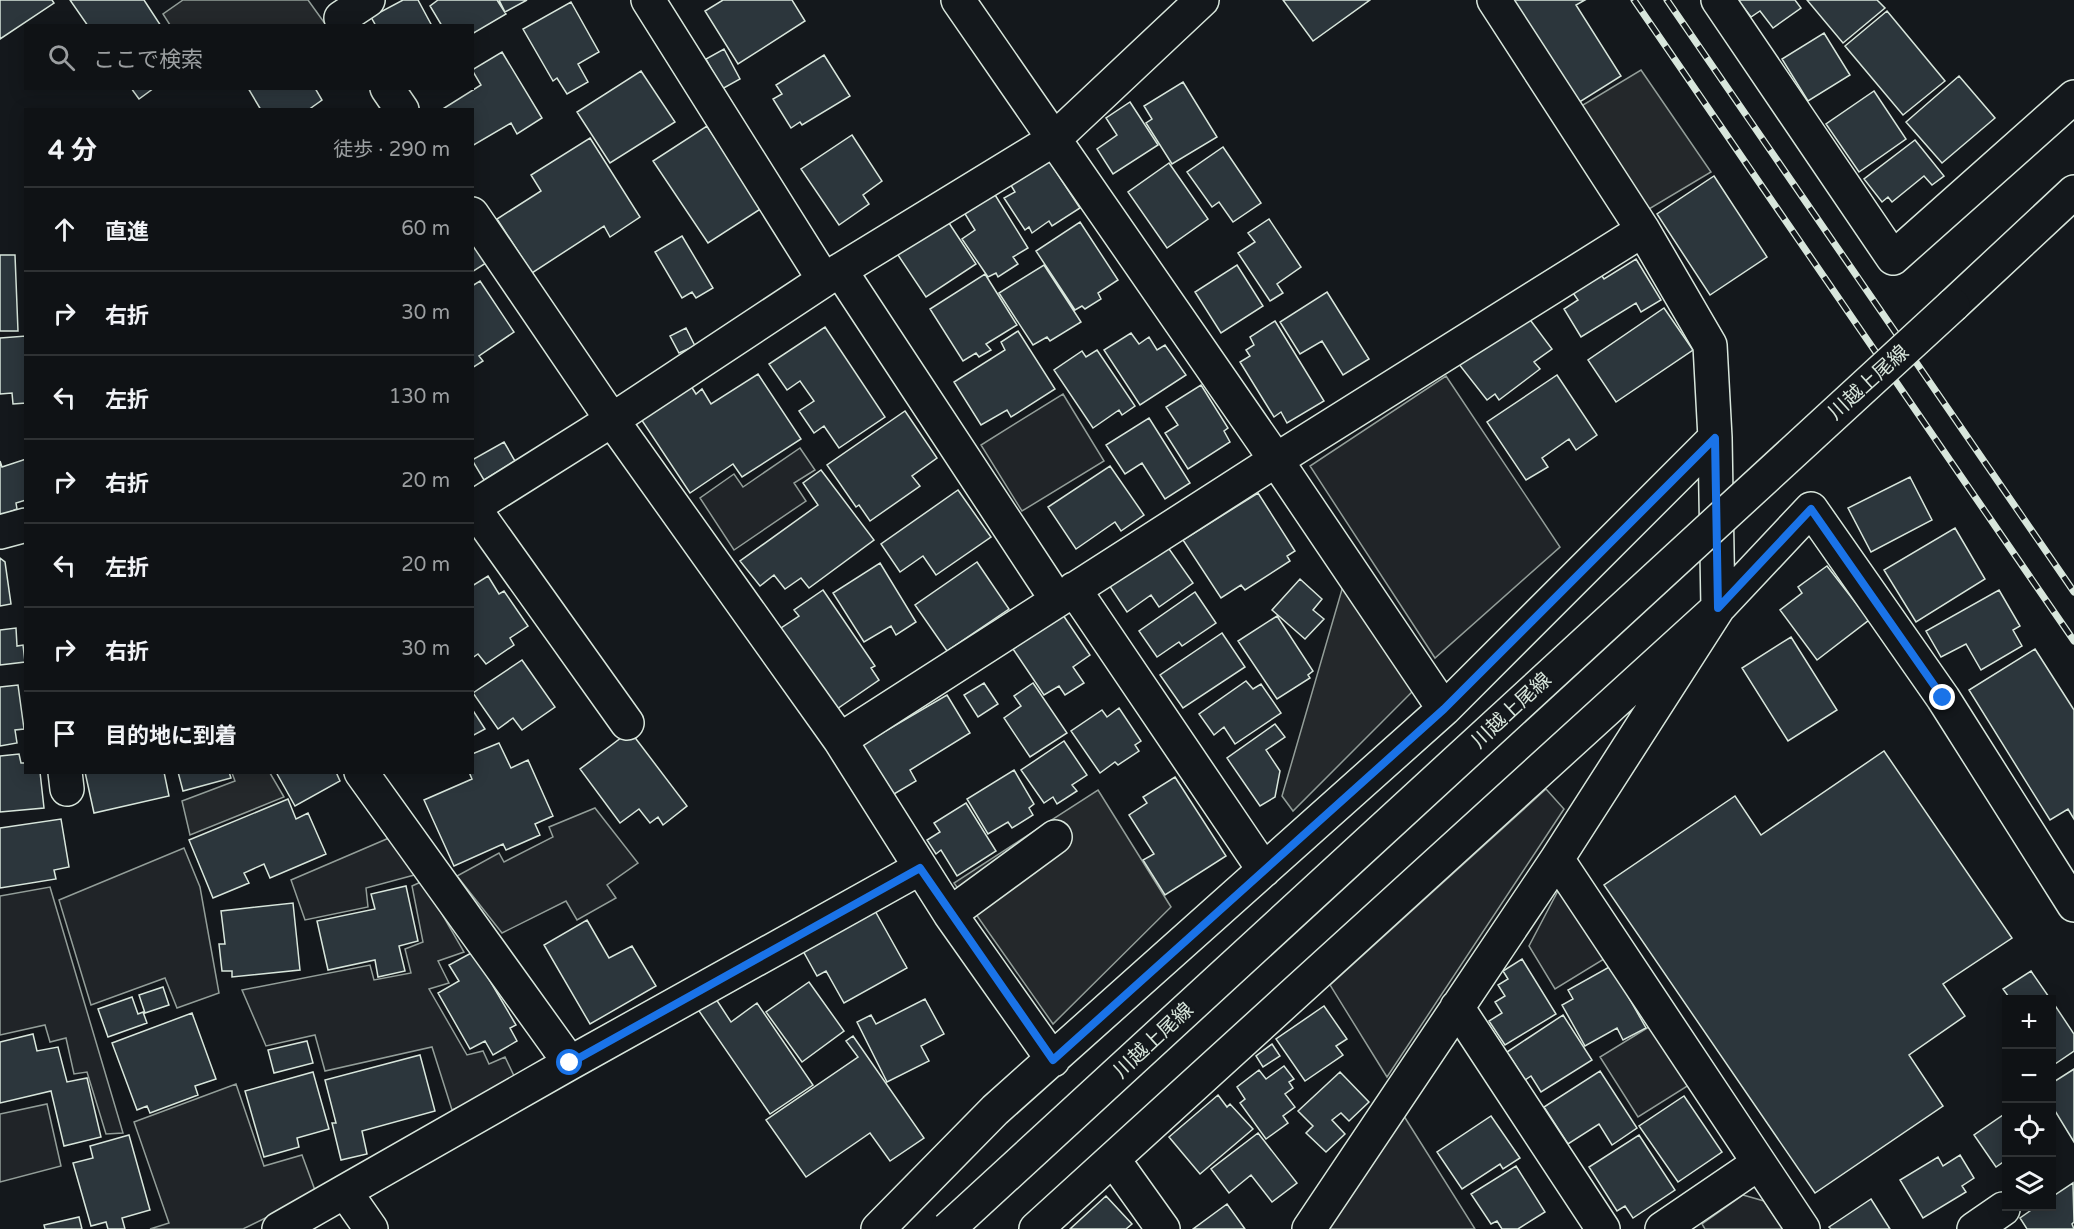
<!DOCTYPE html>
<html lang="ja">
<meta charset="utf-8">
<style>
body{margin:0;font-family:"Varela Round","Noto Sans JP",sans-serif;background:#1d2022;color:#f1f3f6}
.controls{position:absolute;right:18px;bottom:18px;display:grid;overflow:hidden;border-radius:0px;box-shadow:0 3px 15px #0003}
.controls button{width:54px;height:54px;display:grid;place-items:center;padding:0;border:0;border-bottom:2px solid #2f3234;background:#0f1215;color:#f1f3f6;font:30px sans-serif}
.stop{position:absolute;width:18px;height:18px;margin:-14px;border:4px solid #1a73e8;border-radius:50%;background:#fff}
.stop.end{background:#1a73e8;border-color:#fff;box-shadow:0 2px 6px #0008}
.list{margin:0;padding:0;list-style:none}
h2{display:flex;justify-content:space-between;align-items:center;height:78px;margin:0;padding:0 24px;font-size:26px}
h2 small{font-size:20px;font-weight:400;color:#9b9ea0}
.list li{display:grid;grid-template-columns:39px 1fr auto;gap:18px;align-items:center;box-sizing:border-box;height:84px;padding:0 24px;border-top:2px solid #2f3234}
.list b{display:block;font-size:22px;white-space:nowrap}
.list em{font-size:20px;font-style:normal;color:#9b9ea0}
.icon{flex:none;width:33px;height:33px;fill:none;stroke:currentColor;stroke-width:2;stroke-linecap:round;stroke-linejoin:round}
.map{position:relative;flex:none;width:2074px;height:1229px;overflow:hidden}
.search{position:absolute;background:#0f1215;box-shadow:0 3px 15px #0003;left:24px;top:24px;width:450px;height:66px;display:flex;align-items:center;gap:15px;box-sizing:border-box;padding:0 21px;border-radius:0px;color:#9b9ea0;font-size:22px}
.panel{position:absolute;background:#0f1215;box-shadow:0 3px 15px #0003;left:24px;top:108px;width:450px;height:666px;border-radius:0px}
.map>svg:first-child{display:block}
.green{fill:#202428;stroke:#939e99;stroke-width:1.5}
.parking{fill:#24282b;stroke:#939e99;stroke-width:1.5}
.building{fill:#2c363c;stroke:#d8e6dc;stroke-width:1.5}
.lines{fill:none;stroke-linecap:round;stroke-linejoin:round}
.minor-casing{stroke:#d8e6dc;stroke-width:36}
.major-casing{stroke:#d8e6dc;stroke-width:36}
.minor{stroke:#14181c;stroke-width:33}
.major{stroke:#14181c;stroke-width:33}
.rail-casing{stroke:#d8e6dc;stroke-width:7}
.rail{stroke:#14181c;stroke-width:4.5;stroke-dasharray:14;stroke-linecap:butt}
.major-bridge-casing{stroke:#d8e6dc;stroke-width:36;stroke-linecap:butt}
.major-bridge{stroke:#14181c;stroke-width:33}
.route{stroke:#1a73e8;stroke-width:8}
.labels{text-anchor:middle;stroke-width:4.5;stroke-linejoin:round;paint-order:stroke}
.street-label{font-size:20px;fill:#d8e6dc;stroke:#14181c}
</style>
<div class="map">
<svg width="2074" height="1229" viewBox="0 0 2074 1229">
<rect width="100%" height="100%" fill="#14181c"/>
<path class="green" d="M1446 376 1560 547 1435 658 1310 466Z
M1063 394 1104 461 1022 511 981 445Z
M800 448 815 470 794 483 806 501 734 550 700 498 734 474 743 487Z
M1546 789 1564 809 1387 1077 1330 985Z
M595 808 638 863 607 885 616 898 577 920 566 901 502 933 457 876 499 853 504 862 553 837 549 827Z
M389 838 418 874 366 888 368 907 305 920 291 880Z
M184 848 200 887 219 993 177 1008 165 978 91 1005 59 900Z
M423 881 464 952 438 961 449 983 429 989 467 1055 483 1051 489 1064 505 1057 517 1082 452 1110 432 1047 325 1071 315 1035 266 1046 242 990 370 965 374 980 411 973 405 949 423 942 412 886Z
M50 887 123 1133 106 1134 87 1072 74 1074 66 1038 50 1042 45 1025 0 1035V896Z
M1560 887 1604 959 1555 989 1529 946Z
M1652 1025 1689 1085 1638 1117 1600 1057Z
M236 1084 264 1166 302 1155 316 1193 243 1229H150L169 1223 134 1122Z
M47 1104 61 1166 0 1182V1114Z
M1402 1113 1475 1229H1326Z
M1743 1195 1764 1201 1783 1229H1705L1702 1224Z"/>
<path class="parking" d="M183 0H308L326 25H170L163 14Z
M1641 70 1711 172 1644 212 1578 108Z
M1345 579 1416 688 1293 811 1282 796Z
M232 773H270L284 797 190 835 182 801 235 781Z
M1098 790 1171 907 1053 1024 954 883Z"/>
<path class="building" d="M0 0H52L54 3 0 39Z
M70 0H144L161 26H88Z
M403 0H418L432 26H376L371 17Z
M438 0H497L506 14 472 34V26H442L430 6Z
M499 0H527L505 12Z
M723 0H792L805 21 738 64 705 11Z
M1283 0H1370L1313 41Z
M1512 0H1585L1576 5 1621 76 1578 103Z
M1738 0H1795L1801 8 1773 28 1760 11 1751 17Z
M1807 0H1877L1885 8 1843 43Z
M571 2 599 52 578 64 588 82 567 94 557 78 553 81 523 29Z
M1887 11 1945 81 1903 115 1845 46Z
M1824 33 1850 75 1808 101 1782 59Z
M724 49 740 79 722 89 706 59Z
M502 52 542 118 517 134 511 123 472 146V110H441L481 85 472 70Z
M824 55 850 96 802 125 800 122 791 128 773 99 782 94 776 85Z
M641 71 675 122 610 163 577 112Z
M1959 76 1995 118 1942 163 1906 122Z
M1183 82 1217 137 1172 164 1146 123 1152 119 1144 106Z
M131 88H154L139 99Z
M248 88H315L322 100 308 110H261Z
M1874 91 1906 139 1859 172 1826 124Z
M1130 102 1158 145 1113 174 1097 149 1117 135 1106 118Z
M707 126 762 208 708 243 653 161Z
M852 135 882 181 863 195 869 204 839 225 801 169Z
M590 138 640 217 610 237 604 226 532 273 497 219 541 191 531 175Z
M1915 140 1944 176 1932 185 1924 176 1892 202 1888 197 1882 202 1864 179Z
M1223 147 1261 203 1233 222 1219 202 1212 207 1187 172Z
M1047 158 1080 208 1052 226 1049 221 1032 233 1029 227 1025 230 1004 198 1015 192 1009 182Z
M1169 163 1208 219 1167 248 1128 192Z
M1714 176 1767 257 1710 295 1657 214Z
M992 190 1028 248 1013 257 1018 264 998 277 996 273 988 277 962 239 975 230 962 209Z
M1269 219 1301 267 1277 284 1283 293 1270 301 1238 253 1255 242 1248 233Z
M947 220 976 264 926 297 896 252Z
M1080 222 1118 280 1098 293 1101 299 1085 309 1082 306 1075 310 1036 251Z
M682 236 713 288 696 298 692 292 682 298 655 252Z
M472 242 486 263 472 272Z
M0 255H15L18 331H0Z
M1636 259 1661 300 1641 312 1636 303 1581 337 1564 309 1578 300 1571 290 1600 273 1604 279Z
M1044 265 1081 322 1050 341 1047 337 1033 345 999 293Z
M1237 265 1263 306 1221 333 1195 292Z
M985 274 1017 325 986 344 991 350 979 357 976 353 963 361 930 309Z
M480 281 514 332 479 356 483 361 472 368V286Z
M1327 292 1369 359 1343 375 1322 341 1300 354 1280 322Z
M1664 308 1693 350 1616 402 1588 360Z
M1525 313 1552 349 1534 362 1540 369 1499 400 1495 394 1487 400 1458 363Z
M1275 321 1324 401 1287 423 1281 412 1274 417 1240 362 1250 356 1246 350 1254 345 1250 337Z
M825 327 885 417 839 448 824 426 814 433 799 411 814 401 800 381 787 390 769 364Z
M686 328 695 346 679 353 670 336Z
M1018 331 1055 389 1011 417 1007 410 981 425 954 382 1005 350 1001 342Z
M1131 333 1139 344 1149 337 1157 350 1165 345 1186 375 1140 405 1104 350Z
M26 336V403L13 404 12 393 0 394V338Z
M1097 350 1135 406 1122 415 1119 410 1093 428 1054 370 1082 351 1086 357Z
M758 374 801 439 742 477 733 464 690 493 641 419 691 386 696 394 702 389 711 404Z
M1557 375 1597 435 1576 450 1569 439 1542 458 1548 467 1526 480 1487 422Z
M1201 385 1228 428 1224 431 1230 442 1188 469 1165 433 1178 425 1166 407Z
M905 411 937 458 912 476 920 486 870 521 859 505 856 507 827 465Z
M1149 418 1190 483 1165 499 1142 463 1125 474 1106 445Z
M504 442 515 461 484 480 472 460Z
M26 459V500L16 503 17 509 2 515 0 523V461L2 467Z
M1110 466 1144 515 1121 531 1115 522 1076 549 1048 507Z
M821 470 874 540 809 588 801 578 785 589 774 575 760 586 740 561 818 505 803 483Z
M1910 477 1932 520 1871 552 1848 508Z
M958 490 991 537 936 575 923 556 900 572 881 544Z
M1258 493 1295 551 1287 556 1290 561 1245 590 1241 585 1221 598 1183 540Z
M1955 528 1985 579 1916 622 1884 570Z
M1167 546 1193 583 1159 607 1151 595 1127 612 1109 585Z
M0 558 5 562 11 604 0 606Z
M977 562 1009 609 947 651 915 605Z
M880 563 916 622 896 635 891 626 864 642 833 593Z
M1827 566 1869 620 1817 660 1780 610 1802 593 1798 587Z
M488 576 499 594 504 591 528 626 510 638 514 645 486 664 478 654 472 658V586Z
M1300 579 1322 599 1313 610 1324 619 1305 639 1272 610Z
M823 590 875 666 871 668 879 680 834 711 778 630 799 616 794 610Z
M1999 590 2020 626 2013 630 2022 646 1981 670 1966 644 1941 657 1926 631Z
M1195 592 1216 623 1182 646 1179 642 1157 657 1139 631Z
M1063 615 1090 655 1073 667 1084 683 1065 695 1059 686 1044 695 1013 649Z
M1277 616 1313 671 1308 675 1310 678 1277 699 1238 641Z
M16 628 17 646 23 645 25 662 0 665V630Z
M1222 633 1245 667 1183 708 1160 675Z
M1791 637 1837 710 1788 741 1742 668Z
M2035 649 2074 710V819L2068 809 2050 820 1969 690Z
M522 660 555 707 522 730 513 718 498 729 473 693Z
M1246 681 1253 689 1261 684 1281 713 1235 744 1224 727 1214 735 1199 714Z
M984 683 998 704 978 717 964 695Z
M1033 683 1067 733 1030 757 1004 718 1021 706 1014 696Z
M18 685 24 729 15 730 17 743 0 746V687Z
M947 695 970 733 910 770 916 781 889 797 858 747Z
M1119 708 1141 741 1135 745 1139 751 1118 765 1115 762 1100 773 1071 731 1102 710 1107 717Z
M472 709 485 729 472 736Z
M1275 724 1285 737 1266 750 1280 771 1275 797 1260 806 1227 758Z
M630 731 687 806 663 825 658 817 650 823 639 809 620 823 580 769Z
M1064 741 1087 775 1072 785 1077 791 1057 804 1053 797 1044 803 1021 770Z
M499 743 511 768 528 760 553 816 535 824 540 835 506 850 503 844 454 866 424 800 472 779 469 772H472V754Z
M1884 751 2012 938 1943 984 1965 1016 1909 1055 1943 1106 1815 1193 1604 885 1735 796 1761 835Z
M19 754 21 763H26V772H40L44 808 0 812V756Z
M1014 770 1034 804 1029 808 1033 815 1012 828 1008 822 988 834 967 799Z
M85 772H164L169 796 94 813Z
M178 772H229L231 778 183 791Z
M276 772H336L340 781 295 806Z
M1175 777 1226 856 1165 895 1143 860 1154 854 1129 815 1147 803 1143 797Z
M288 799 296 819 308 813 326 854 270 878 264 864 244 873 249 883 213 898 189 840Z
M966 803 996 851 957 876 941 850 936 854 927 840 940 832 934 823Z
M61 819 69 867 54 870 56 879 0 888V828Z
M406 886 418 941 399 946 405 971 378 977 375 960 328 970 317 921 375 909 371 894Z
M293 903 300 970 232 977V971H222L219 944H225L221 911Z
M874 909 907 968 844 1003 826 971 817 976 802 949Z
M587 920 609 958 632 946 656 986 590 1024 544 945Z
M473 952 516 1025 510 1028 517 1041 493 1055 485 1041 470 1049 438 993 459 981 449 965Z
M1522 959 1556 1014 1505 1045 1489 1021 1502 1013 1495 1002 1505 996 1498 985 1508 979 1503 971Z
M1611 966 1646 1028 1623 1040 1617 1028 1585 1046 1562 1005 1573 999 1568 990Z
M2031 971 2051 1000H2011L2003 989Z
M809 982 844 1031 802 1062 766 1012Z
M163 987 169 1005 145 1013 139 995Z
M714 996 731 1022 757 1003 813 1085 770 1114 697 1008Z
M132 997 138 1014 143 1012 147 1023 108 1037 98 1009Z
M925 999 944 1034 921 1046 929 1061 887 1082 857 1022 871 1015 876 1024Z
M2052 1001 2074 1034V1051L2055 1064 2052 1059Z
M1324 1006 1347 1039 1336 1046 1343 1055 1305 1081 1276 1039Z
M192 1013 216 1079 195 1086 198 1095 150 1113 147 1106 137 1110 112 1043Z
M1563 1015 1592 1060 1541 1092 1531 1076 1525 1080 1507 1052Z
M33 1034 37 1051 58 1047 67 1082 87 1078 101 1137 64 1146 51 1091 0 1103V1042Z
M853 1036 924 1138 890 1161 870 1133 806 1177 766 1120 858 1057 846 1041Z
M307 1041 313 1063 274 1073 268 1050Z
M1272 1044 1280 1056 1263 1067 1256 1056Z
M420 1055 435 1111 362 1131 367 1154 341 1160 332 1123H336L325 1080Z
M1284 1066 1294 1079 1289 1082 1293 1088 1285 1094 1295 1107 1283 1116 1288 1123 1266 1139 1240 1103 1245 1099 1237 1087 1259 1070 1266 1079Z
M2074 1069V1142L2052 1106V1083Z
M1600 1071 1637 1128 1612 1145 1599 1124 1568 1144 1544 1107Z
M313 1072 329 1129 297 1138 299 1147 264 1157 245 1091Z
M1340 1072 1369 1102 1349 1121 1341 1113 1332 1120 1345 1134 1326 1152 1306 1133 1313 1126 1298 1111Z
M1218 1095 1227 1107 1230 1104 1253 1129 1200 1174 1169 1137Z
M1684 1096 1722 1152 1678 1182 1639 1126Z
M2006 1113V1160L1996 1167 1974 1135Z
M1491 1116 1520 1158 1503 1169 1500 1164 1462 1189 1437 1152Z
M1258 1133 1297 1183 1272 1202 1251 1175 1229 1193 1211 1169Z
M129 1135 150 1210 122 1218 125 1229H108L106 1222 91 1226 73 1163 93 1158 90 1146Z
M1639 1135 1675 1190 1633 1218 1625 1206 1617 1211 1589 1167Z
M1960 1155 1974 1178 1962 1186 1966 1192 1923 1218 1900 1180 1938 1157 1943 1166Z
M1516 1166 1545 1212 1518 1229H1502L1497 1221 1491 1224 1471 1194Z
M2073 1183 2074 1222 2072 1224 2074 1229H2027L2020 1218 2037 1206H2052V1197Z
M1106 1196 1132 1224 1126 1229H1070Z
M1871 1199 1890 1229H1831L1829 1227Z
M1227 1204 1245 1229H1193Z
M79 1217 82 1229H45L44 1225Z"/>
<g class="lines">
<defs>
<path id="minor" d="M648 0 824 280
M958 0 1276 460 1444 709
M1718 0 1893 258 2074 97
M341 18 368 0
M387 88 402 110
M472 214 612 420 840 740 950 914 1053 1060
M840 270 1057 600
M473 507 627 723
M472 508 612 420 824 280 1053 140 1202 0
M0 532 26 525
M1074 589 1264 870
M840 740 1276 460 1643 230
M65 772 67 789
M361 772 570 1063
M1557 859 1803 1229
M950 914 1055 837
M1457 1007 1603 1229
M1113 1159 1163 1229
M346 1193 371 1229
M279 1229 570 1063 920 868
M878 1229 995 1110 1444 709 1715 438
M1036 1229 1718 608 1811 509 1943 698 2074 905
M1309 1229 1557 859 1718 608 1715 438 1710 345 1643 230 1494 0
M1662 1229 1759 1163
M1974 1229 2003 1209"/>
<path id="major" d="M1953 305 2074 192"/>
</defs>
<use href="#minor" class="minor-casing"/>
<use href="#major" class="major-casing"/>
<use href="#minor" class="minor"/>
<use href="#major" class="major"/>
<defs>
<path id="rail" d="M1634 0 2074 641
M1667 0 2074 592"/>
</defs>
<use href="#rail" class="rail-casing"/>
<use href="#rail" class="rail"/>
<defs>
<path id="major-bridge" d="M948 1229 1953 305"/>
</defs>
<use href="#major-bridge" class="major-bridge-casing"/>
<use href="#major-bridge" class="major-bridge"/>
</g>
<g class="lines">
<path class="route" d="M570 1063 920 868 1053 1060 1444 709 1715 438 1718 608 1811 509 1943 698"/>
</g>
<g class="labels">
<g class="street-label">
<text transform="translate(1868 382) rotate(-42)" y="7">川越上尾線</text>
<text transform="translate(1511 710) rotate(-43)" y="7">川越上尾線</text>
<text transform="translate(1153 1040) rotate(-43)" y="7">川越上尾線</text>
</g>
</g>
</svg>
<div class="controls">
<button>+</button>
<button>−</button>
<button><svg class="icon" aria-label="locate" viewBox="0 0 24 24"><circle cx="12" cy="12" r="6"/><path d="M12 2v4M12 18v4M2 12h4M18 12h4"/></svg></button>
<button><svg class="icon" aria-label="layers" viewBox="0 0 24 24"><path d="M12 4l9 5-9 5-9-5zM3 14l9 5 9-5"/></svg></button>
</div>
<div class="stop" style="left:570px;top:1063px"></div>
<div class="stop end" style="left:1943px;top:698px"></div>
<div class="search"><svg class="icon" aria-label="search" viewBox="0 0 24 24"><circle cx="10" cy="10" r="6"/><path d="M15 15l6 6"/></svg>ここで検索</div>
<section class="panel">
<h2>4 分<small>徒歩 · 290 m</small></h2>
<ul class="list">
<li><svg class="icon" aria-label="ahead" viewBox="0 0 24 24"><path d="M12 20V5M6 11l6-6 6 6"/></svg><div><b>直進</b></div><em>60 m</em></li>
<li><svg class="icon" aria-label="right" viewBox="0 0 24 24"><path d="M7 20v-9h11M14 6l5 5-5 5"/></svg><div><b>右折</b></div><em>30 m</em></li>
<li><svg class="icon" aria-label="left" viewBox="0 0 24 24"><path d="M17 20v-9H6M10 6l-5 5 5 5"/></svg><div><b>左折</b></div><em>130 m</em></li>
<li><svg class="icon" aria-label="right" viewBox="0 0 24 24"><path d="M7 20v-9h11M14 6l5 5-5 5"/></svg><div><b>右折</b></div><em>20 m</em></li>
<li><svg class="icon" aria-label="left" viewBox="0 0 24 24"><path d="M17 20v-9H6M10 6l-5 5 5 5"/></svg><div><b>左折</b></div><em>20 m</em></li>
<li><svg class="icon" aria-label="right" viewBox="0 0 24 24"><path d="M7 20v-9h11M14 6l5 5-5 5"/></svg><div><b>右折</b></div><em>30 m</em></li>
<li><svg class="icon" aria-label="arrive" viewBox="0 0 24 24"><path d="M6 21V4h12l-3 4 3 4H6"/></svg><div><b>目的地に到着</b></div></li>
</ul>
</section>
</div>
